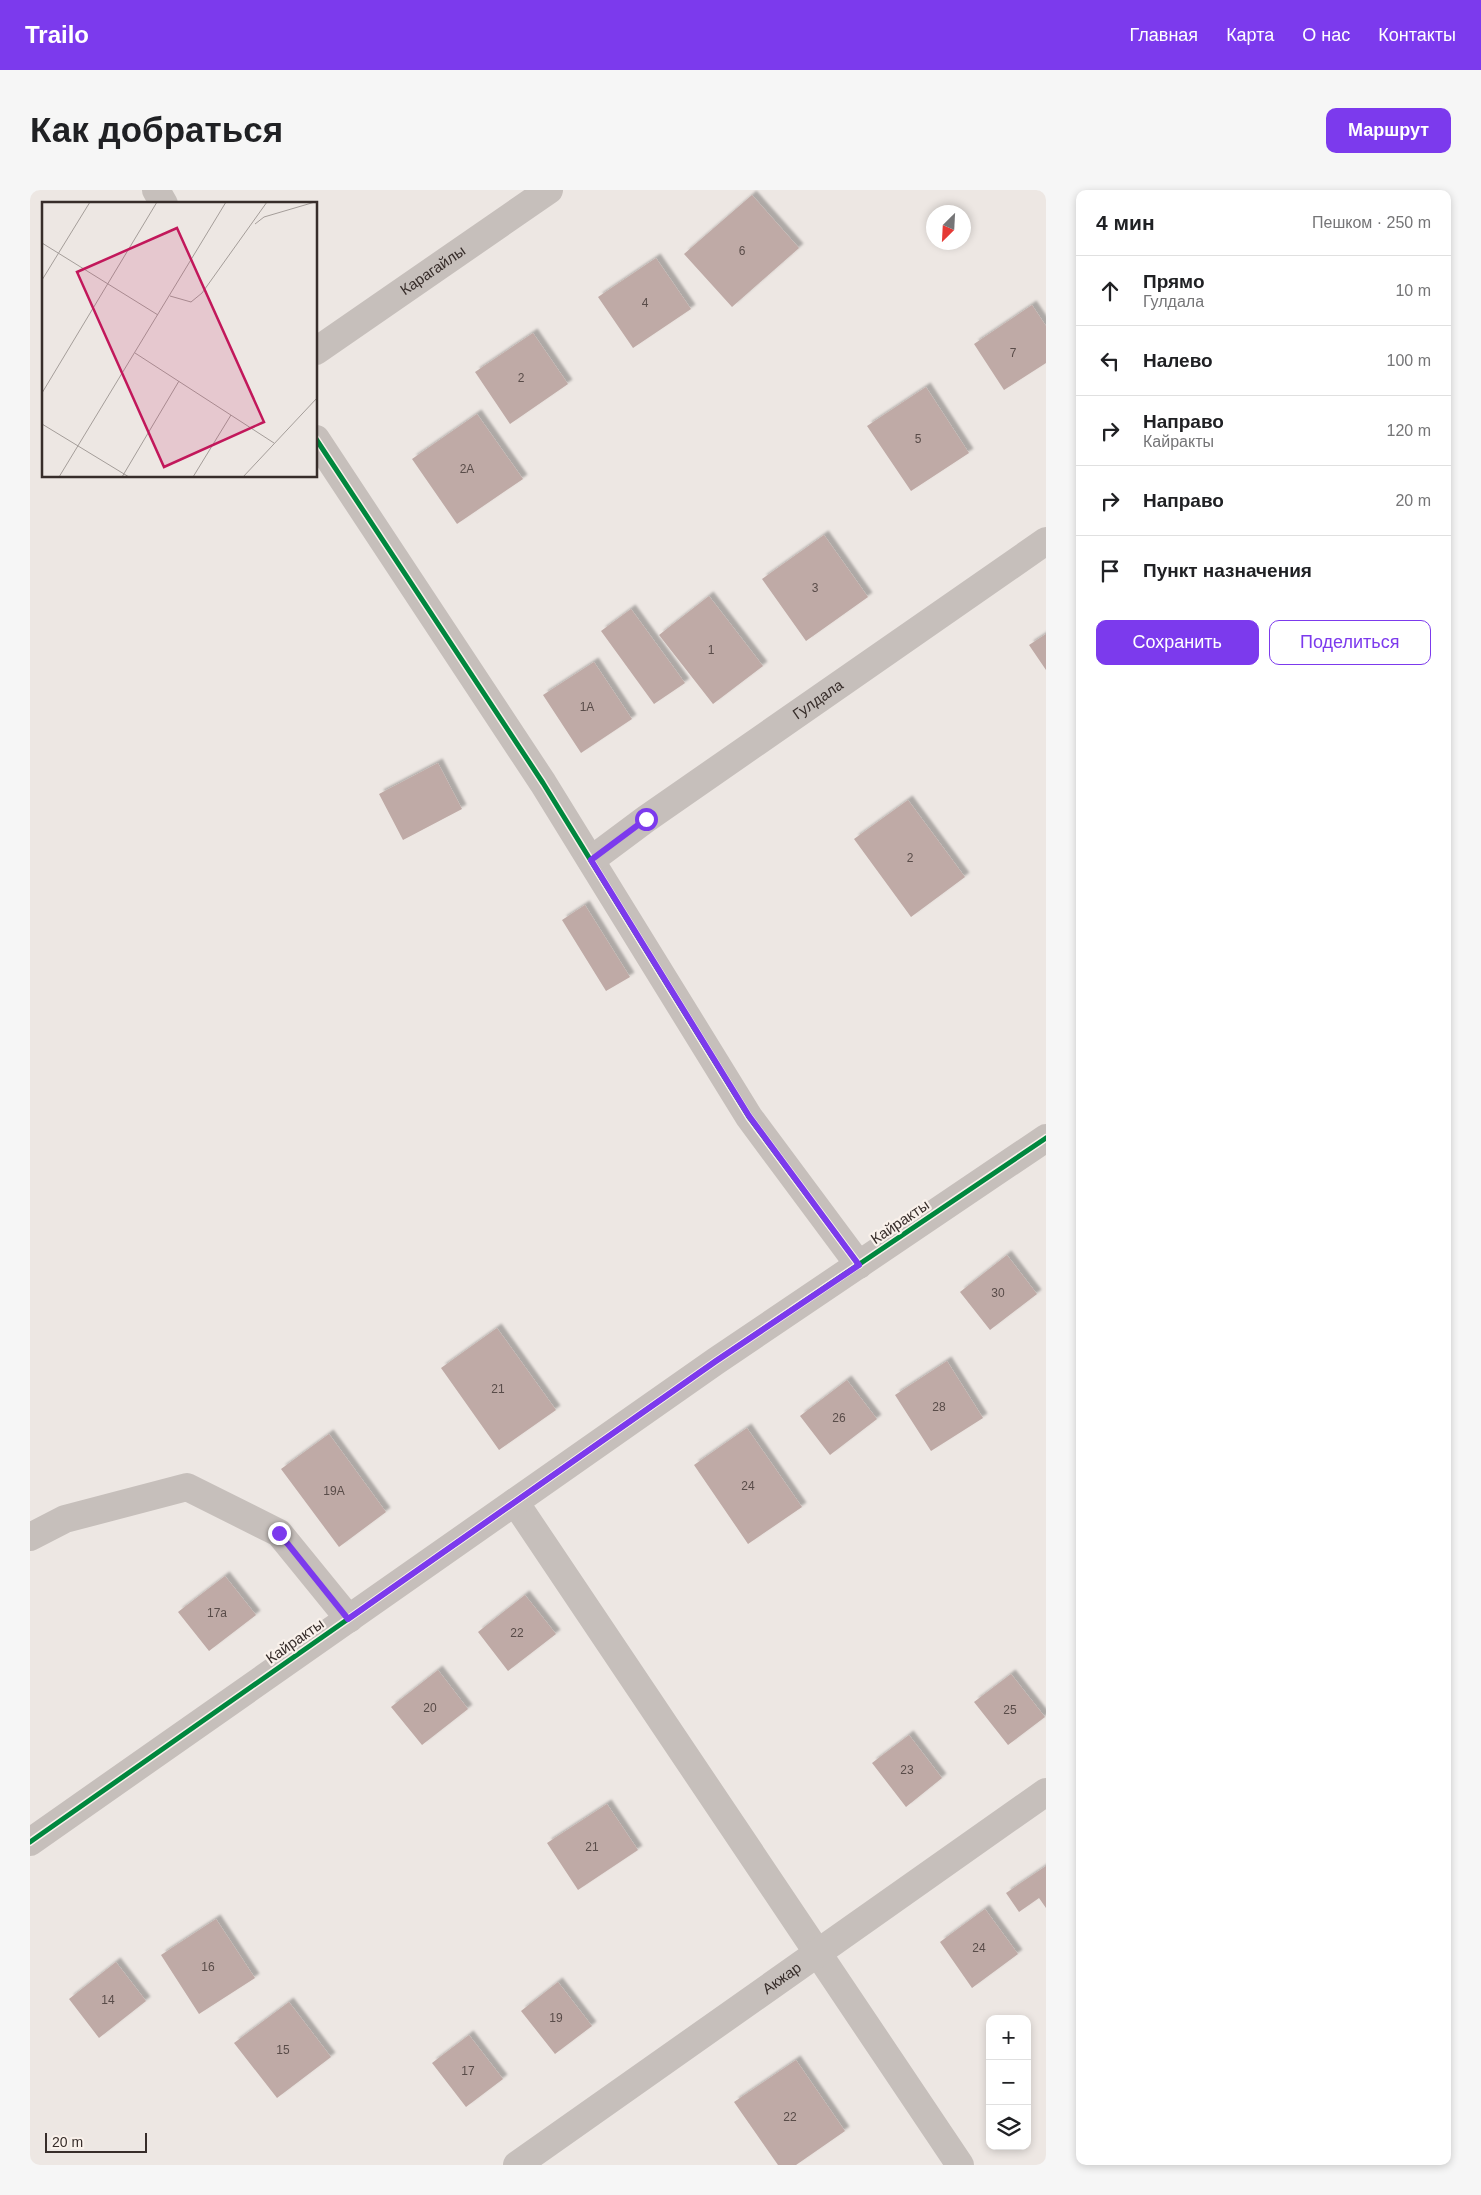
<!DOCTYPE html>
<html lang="ru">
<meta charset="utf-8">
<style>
body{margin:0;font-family:Arial,sans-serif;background:#f6f6f6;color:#202124}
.controls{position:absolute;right:15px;bottom:15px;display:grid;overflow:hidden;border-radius:10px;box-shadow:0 2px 8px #0003}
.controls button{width:45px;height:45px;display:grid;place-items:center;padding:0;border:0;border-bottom:1px solid #e0e0e0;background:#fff;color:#202124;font:25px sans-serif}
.compass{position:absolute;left:896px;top:15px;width:45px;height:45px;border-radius:50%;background:#fff;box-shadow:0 2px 8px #0003;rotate:204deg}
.scale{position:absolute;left:15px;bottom:12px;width:102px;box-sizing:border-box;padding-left:5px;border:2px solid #372d2a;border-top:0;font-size:14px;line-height:18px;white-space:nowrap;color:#372d2a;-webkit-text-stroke:4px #f9f1eb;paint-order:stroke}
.stop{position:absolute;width:15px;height:15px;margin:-11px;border:4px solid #7c3aed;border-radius:50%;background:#fff}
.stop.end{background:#7c3aed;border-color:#fff;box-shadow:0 1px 5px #0008}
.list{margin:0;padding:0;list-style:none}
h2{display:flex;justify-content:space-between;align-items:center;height:65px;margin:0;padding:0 20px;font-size:21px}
h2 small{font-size:16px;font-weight:400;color:#757577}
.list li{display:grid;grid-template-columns:32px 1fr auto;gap:15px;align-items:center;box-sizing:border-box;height:70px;padding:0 20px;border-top:1px solid #e0e0e0}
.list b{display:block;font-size:19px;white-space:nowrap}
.list p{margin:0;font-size:16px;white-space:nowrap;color:#757577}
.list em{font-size:16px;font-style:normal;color:#757577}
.actions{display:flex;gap:10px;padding:15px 20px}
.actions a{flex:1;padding:11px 0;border:1px solid #7c3aed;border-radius:10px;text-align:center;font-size:18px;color:#7c3aed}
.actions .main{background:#7c3aed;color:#fff}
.icon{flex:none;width:28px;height:28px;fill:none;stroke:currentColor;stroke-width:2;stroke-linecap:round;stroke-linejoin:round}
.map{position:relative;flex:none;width:1016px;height:1975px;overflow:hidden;border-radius:10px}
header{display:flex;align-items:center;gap:30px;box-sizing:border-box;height:70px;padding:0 25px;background:#7c3aed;color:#fff}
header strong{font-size:24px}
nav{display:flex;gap:28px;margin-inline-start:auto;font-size:18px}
.intro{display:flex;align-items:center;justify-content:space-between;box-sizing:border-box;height:120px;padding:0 30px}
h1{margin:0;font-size:35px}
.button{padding:12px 22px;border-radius:10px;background:#7c3aed;color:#fff;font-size:18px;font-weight:700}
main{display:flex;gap:30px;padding:0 30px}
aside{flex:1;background:#fff;border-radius:10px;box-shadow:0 2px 8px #0003}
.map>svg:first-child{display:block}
.building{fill:#bfaaa6;filter:url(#shadow)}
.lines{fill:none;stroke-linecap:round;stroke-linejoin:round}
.minor{stroke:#c6bfbb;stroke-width:28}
.cycleway-casing{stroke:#f9f1eb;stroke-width:8}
.cycleway{stroke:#00873e;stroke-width:5}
.route{stroke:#7c3aed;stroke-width:6}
.labels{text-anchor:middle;stroke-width:4.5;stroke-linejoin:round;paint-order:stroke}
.number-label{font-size:12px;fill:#594c49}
.street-label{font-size:15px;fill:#372d2a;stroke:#f9f1eb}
.inset-road{fill:none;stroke:#a49d99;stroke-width:1}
.view{fill:#c2185b;fill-opacity:0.15;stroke:#c2185b;stroke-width:2.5}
.inset-edge{fill:none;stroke:#372d2a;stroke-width:2.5}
</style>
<header>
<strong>Trailo</strong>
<nav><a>Главная</a><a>Карта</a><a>О нас</a><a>Контакты</a></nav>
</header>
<div class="intro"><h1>Как добраться</h1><a class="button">Маршрут</a></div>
<main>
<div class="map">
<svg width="1016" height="1975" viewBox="0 0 1016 1975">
<defs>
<filter id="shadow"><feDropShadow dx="4.5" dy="-4.5" stdDeviation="1" flood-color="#0004"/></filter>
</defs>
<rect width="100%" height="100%" fill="#ede7e3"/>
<path class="building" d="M722 5 769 58 702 117 654 64Z
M626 68 661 119 603 158 568 107Z
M1002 115 1016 136V173L974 200 944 154Z
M503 143 538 194 480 234 445 182Z
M896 197 939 263 881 301 837 236Z
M447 224 493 289 427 334 382 269Z
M794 345 838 407 776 451 732 389Z
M679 406 733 476 683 514 629 445Z
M601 419 655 493 624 514 571 441Z
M1016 444V480L999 455Z
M564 472 602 529 551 563 513 505Z
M408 573 432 619 373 650 349 604Z
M878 610 935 687 881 727 824 649Z
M555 715 600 787 576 801 532 730Z
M977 1065 1007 1104 960 1140 930 1102Z
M467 1138 526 1220 469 1260 411 1178Z
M917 1171 953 1228 901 1261 865 1205Z
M817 1190 847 1229 800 1265 770 1226Z
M717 1238 772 1317 718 1354 664 1275Z
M299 1244 356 1322 309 1357 251 1279Z
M195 1386 226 1425 179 1461 148 1422Z
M495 1405 526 1444 478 1481 448 1442Z
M408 1480 438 1519 392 1555 361 1517Z
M981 1484 1015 1527 978 1555 944 1512Z
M879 1545 912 1588 876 1617 842 1573Z
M577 1614 608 1660 548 1700 517 1653Z
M1016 1676V1718L1009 1708 989 1722 976 1703Z
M955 1719 988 1764 942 1798 910 1752Z
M186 1729 225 1788 169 1824 131 1765Z
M86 1772 116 1811 69 1848 39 1809Z
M528 1792 562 1836 525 1864 491 1821Z
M259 1812 301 1867 247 1908 204 1853Z
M439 1845 473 1889 436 1917 402 1873Z
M766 1870 815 1941 766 1975H748L704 1912Z"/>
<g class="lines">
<g class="minor">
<path d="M126 0 134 14"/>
<path id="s1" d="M286 161 519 0"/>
<path d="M286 249 513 593 719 927 829 1075"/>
<path id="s2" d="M561 670 616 629 1016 351"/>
<path d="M485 1312 930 1975"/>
<path d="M0 1347 35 1329 157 1297 249 1343 319 1429"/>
<path d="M0 1652 686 1171 1016 948"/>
<path id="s3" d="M487 1975 1016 1602"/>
</g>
<defs>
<path id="cycleway" d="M286 249 513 593 719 927 829 1075
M0 1652 686 1171 1016 948"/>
</defs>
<use href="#cycleway" class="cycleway-casing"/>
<use href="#cycleway" class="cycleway"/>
</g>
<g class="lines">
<path class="route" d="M249 1343 318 1429 686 1171 829 1075 719 926 561 670 616 629"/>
</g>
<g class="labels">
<g class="number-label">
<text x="712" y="65">6</text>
<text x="615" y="117">4</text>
<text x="983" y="167">7</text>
<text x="491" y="192">2</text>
<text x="888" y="253">5</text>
<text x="437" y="283">2А</text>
<text x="785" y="402">3</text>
<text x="681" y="464">1</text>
<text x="557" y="521">1А</text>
<text x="880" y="672">2</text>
<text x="968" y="1107">30</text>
<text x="468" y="1203">21</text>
<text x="909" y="1221">28</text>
<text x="809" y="1232">26</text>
<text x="718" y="1300">24</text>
<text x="304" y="1305">19А</text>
<text x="187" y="1427">17а</text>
<text x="487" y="1447">22</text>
<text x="400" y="1522">20</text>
<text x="980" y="1524">25</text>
<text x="877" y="1584">23</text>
<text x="562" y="1661">21</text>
<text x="949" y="1762">24</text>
<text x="178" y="1781">16</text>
<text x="78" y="1814">14</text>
<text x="526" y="1832">19</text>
<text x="253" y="1864">15</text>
<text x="438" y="1885">17</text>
<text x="760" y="1931">22</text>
</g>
<g class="street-label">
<text dy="5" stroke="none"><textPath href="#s1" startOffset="142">Карагайлы</textPath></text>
<text dy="5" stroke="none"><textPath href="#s2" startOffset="278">Гулдала</textPath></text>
<text transform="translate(870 1032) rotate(-34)" y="5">Кайракты</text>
<text transform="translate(265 1451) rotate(-35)" y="5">Кайракты</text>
<text dy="5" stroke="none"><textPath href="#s3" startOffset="324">Акжар</textPath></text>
</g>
</g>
<g transform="translate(12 12)">
<rect width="275" height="275" fill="#ede7e3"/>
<path class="inset-road" d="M213 22 222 15 273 0M0 41 116 113M0 78 48 0M128 94 149 100 160 91 225 0M93 151 232 241M0 191 115 0M0 222 87 275M17 275 184 0M80 275 137 179M151 275 189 213M201 275 275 196"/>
<path class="view" d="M135 26 222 220 122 265 35 70Z"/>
<rect width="275" height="275" class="inset-edge"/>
</g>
</svg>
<div class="controls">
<button>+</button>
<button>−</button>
<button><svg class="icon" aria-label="layers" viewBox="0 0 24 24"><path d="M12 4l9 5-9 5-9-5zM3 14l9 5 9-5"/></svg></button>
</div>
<svg class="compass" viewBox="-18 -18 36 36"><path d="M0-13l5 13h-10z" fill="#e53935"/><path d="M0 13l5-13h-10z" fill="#757577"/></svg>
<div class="scale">20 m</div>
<div class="stop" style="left:616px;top:629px"></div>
<div class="stop end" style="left:249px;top:1343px"></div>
</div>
<aside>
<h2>4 мин<small>Пешком · 250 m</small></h2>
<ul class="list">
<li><svg class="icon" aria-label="ahead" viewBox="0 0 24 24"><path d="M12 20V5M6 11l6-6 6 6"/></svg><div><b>Прямо</b><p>Гулдала</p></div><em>10 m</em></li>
<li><svg class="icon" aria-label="left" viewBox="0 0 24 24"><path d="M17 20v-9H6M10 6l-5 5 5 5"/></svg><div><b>Налево</b></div><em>100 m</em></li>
<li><svg class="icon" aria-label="right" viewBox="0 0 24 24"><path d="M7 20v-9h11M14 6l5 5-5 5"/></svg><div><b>Направо</b><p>Кайракты</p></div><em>120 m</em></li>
<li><svg class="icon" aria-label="right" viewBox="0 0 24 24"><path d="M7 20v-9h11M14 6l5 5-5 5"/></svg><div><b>Направо</b></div><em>20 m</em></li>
<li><svg class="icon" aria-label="arrive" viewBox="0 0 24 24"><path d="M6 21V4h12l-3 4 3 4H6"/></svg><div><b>Пункт назначения</b></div></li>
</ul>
<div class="actions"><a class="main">Сохранить</a><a>Поделиться</a></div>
</aside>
</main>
